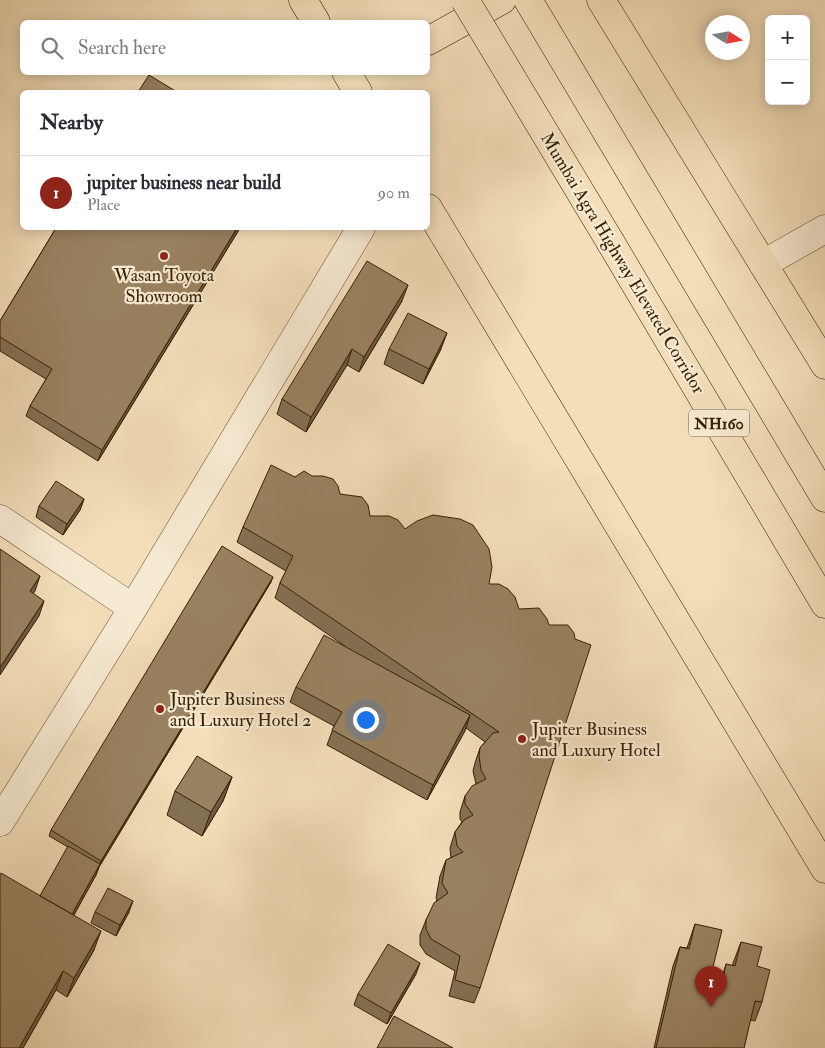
<!DOCTYPE html>
<meta charset="utf-8">
<style>
body{margin:0;font-family:"IM FELL Double Pica",serif;background:#f7f7f7;color:#2b2b33}
.controls{position:absolute;right:15px;top:15px;display:grid;overflow:hidden;border-radius:8px;box-shadow:0 2px 12px #0003}
.controls button{width:45px;height:45px;display:grid;place-items:center;padding:0;border:0;border-bottom:1px solid #e1e1e2;background:#fff;color:#2b2b33;font:25px sans-serif}
.compass{position:absolute;left:705px;top:15px;width:45px;height:45px;border-radius:50%;background:#fff;box-shadow:0 2px 12px #0003;rotate:101deg}
.you{position:absolute;left:365px;top:719px;width:18px;height:18px;margin:-12px;border:4px solid #fff;border-radius:50%;background:#1a73e8;box-shadow:0 0 0 8px #1a73e833}
.badge{display:grid;place-items:center;width:32px;height:32px;border-radius:50%;background:#8f2418;color:#fff;font-size:16px;font-weight:700}
.pin{position:absolute;translate:-50% -41px;filter:drop-shadow(0 1px 2px #0008)}
.pin::after{content:'';position:absolute;top:26px;width:18px;height:15px;background:inherit;clip-path:polygon(0 0,100% 0,50% 100%)}
.list{margin:0;padding:0;list-style:none}
h2{display:flex;justify-content:space-between;align-items:center;height:65px;margin:0;padding:0 20px;font-size:21px}
h2 small{font-size:16px;font-weight:400;color:#7c7c81}
.list li{display:grid;grid-template-columns:32px 1fr auto;gap:15px;align-items:center;box-sizing:border-box;height:75px;padding:0 20px;border-top:1px solid #e1e1e2}
.list b{display:block;font-size:19px;white-space:nowrap}
.list p{margin:0;font-size:16px;white-space:nowrap;color:#7c7c81}
.list em{font-size:16px;font-style:normal;color:#7c7c81}
.icon{flex:none;width:28px;height:28px;fill:none;stroke:currentColor;stroke-width:2;stroke-linecap:round;stroke-linejoin:round}
.map{position:relative;flex:none;width:825px;height:1048px;overflow:hidden}
.search{position:absolute;background:#fff;box-shadow:0 2px 12px #0003;left:20px;top:20px;width:410px;height:55px;display:flex;align-items:center;gap:12px;box-sizing:border-box;padding:0 18px;border-radius:8px;color:#7c7c81;font-size:19px}
.panel{position:absolute;background:#fff;box-shadow:0 2px 12px #0003;left:20px;top:90px;width:410px;height:140px;border-radius:8px}
.map>svg:first-child{display:block}
.lines{fill:none;stroke-linecap:round;stroke-linejoin:round}
.minor-casing{stroke:#664f30;stroke-width:29}
.major-casing{stroke:#371f02;stroke-width:29}
.highway-casing{stroke:#371f02;stroke-width:29}
.minor{stroke:#f7ead2;stroke-width:28}
.major{stroke:#f3deb9;stroke-width:28}
.highway{stroke:#f3deb9;stroke-width:28}
.highway-bridge-casing{stroke:#371f02;stroke-width:29;stroke-linecap:butt}
.highway-bridge{stroke:#f3deb9;stroke-width:28}
.wall{fill:#847053;stroke:#371f02}
.shaded-wall{fill:#6b5b44;stroke:#371f02}
.building{fill:#998261;stroke:#371f02}
.poi-dot{fill:#8f2418;stroke:#f7ead2;stroke-width:2}
.labels{text-anchor:middle;stroke-width:4.5;stroke-linejoin:round;paint-order:stroke}
.shield{fill:#f7ead2;stroke:#715c40;stroke-width:1}
.shield-label{font-size:16px;font-weight:bold;fill:#371f02}
.street-label{font-size:18px;fill:#371f02;stroke:#f7ead2}
.poi-label{font-size:18px;fill:#371f02;stroke:#f7ead2;text-anchor:start}
</style>
<div class="map">
<svg width="825" height="1048" viewBox="0 0 825 1048">
<rect width="100%" height="100%" fill="#f3deb9"/>
<filter id="stains"><feTurbulence type="fractalNoise" baseFrequency=".004" numOctaves="4"/><feColorMatrix values="0 0 0 0 .2 0 0 0 0 .09 0 0 0 0 .02 0 0 0 .5 -.17"/></filter>
<radialGradient id="worn" r=".72"><stop offset=".6" stop-color="#630" stop-opacity="0"/><stop offset="1" stop-color="#630" stop-opacity=".3"/></radialGradient>
<g class="lines">
<defs>
<path id="minor" d="M763 264 825 229
M0 519 133 608
M0 822 133 608 361 228"/>
<path id="major" d="M303 0 316 22
M601 0 825 365
M428 41 502 0
M346 72 358 92
M428 208 825 869"/>
<path id="highway" d="M528 0 825 498
M611 243 825 604"/>
</defs>
<use href="#minor" class="minor-casing"/>
<use href="#major" class="major-casing"/>
<use href="#highway" class="highway-casing"/>
<use href="#minor" class="minor"/>
<use href="#major" class="major"/>
<use href="#highway" class="highway"/>
<defs>
<path id="highway-bridge" d="M465 0 611 243"/>
</defs>
<use href="#highway-bridge" class="highway-bridge-casing"/>
<use href="#highway-bridge" class="highway-bridge"/>
</g>
<path class="wall" d="M56 228H240L98 461 26 416 30 406 46 379 0 351V321Z
M402 301 359 372 347 365 306 432 277 414 282 399Z
M389 349H441L423 384 384 364Z
M295 477 340 494 370 516 405 529 489 584 515 597 480 988 474 1003 449 996 455 971 426 954 420 945V935L426 920 437 900 436 898 440 876 446 860 451 858 450 848 455 832 462 822 460 819V812L465 796 476 784 473 771 475 763 480 748 485 742 466 728 427 800 327 745 334 726 290 702 296 687 345 646 275 598 280 583 286 571 237 542 243 527Z
M84 499 80 510 63 535 36 517 39 506Z
M271 582 99 867 96 875 74 915 94 950 67 997 56 990 23 1048H0L40 896 68 847 49 836 51 830Z
M232 777 223 801 202 836 167 815 175 791Z
M95 912H129L116 936 91 923Z
M695 924 712 971 723 974 726 964 732 966 741 942 757 966 762 1002 755 1021 750 1020 744 1048H654L673 966 680 947 687 948Z
M416 974 387 1024 354 1005 358 994Z"/>
<path class="shaded-wall" d="M237 228H240L98 461 102 450Z
M408 285 402 301 359 372 364 357Z
M447 333 441 349 423 384 429 369Z
M352 349 347 365 306 432 311 417Z
M84 499 80 510 63 535 67 524Z
M40 576 35 591 24 606 30 591Z
M273 577 271 582 99 867 101 861Z
M44 601 39 616 0 675V669L1 666Z
M470 715 465 731 427 800 433 785Z
M232 777 223 801 202 836 211 812Z
M100 864 96 875 68 925 72 914Z
M133 901 129 912 116 936 120 925Z
M101 931 94 950 67 997 74 978Z
M420 963 416 974 387 1024 391 1013Z
M63 971 56 990 23 1048H19Z"/>
<path class="building" d="M149 75 177 92H138Z
M56 228H237L102 450 30 406 52 369 0 337V321Z
M367 261 408 285 364 357 352 349 311 417 282 399Z
M408 313 447 333 429 369 389 349Z
M271 465 295 477 304 471 312 476H323L333 479 338 486 340 494 362 497 368 505 370 516H389L398 520 405 529 417 521 433 515 460 519 473 525 489 549 492 567 489 584H499L508 589 515 597 519 609 539 608 547 619 549 625H568L574 633 575 639 591 645 480 988 455 980 460 956 431 939 426 929V920L434 903 448 893 442 883 446 860 463 852 457 846 455 832 464 820 473 815 465 804V796L472 786 486 779 481 770 479 756 480 748 493 733 499 732 280 583 293 556 243 527Z
M56 481 84 499 67 524 39 506Z
M222 546 273 577 101 861 51 830Z
M0 549 40 576 30 591 44 601 1 666 0 665Z
M324 635 470 715 433 785 332 730 342 712 296 687Z
M197 756 232 777 211 812 175 791Z
M68 846 100 864 72 914 40 896Z
M1 873 101 931 74 978 63 971 19 1048H0V875Z
M108 888 133 901 120 925 95 912Z
M695 924 722 930 712 971 724 974 726 964 735 966 741 942 762 947 757 966 770 970 762 1002 755 1001 744 1048H656L680 947 689 949Z
M388 944 420 963 391 1013 358 994Z
M394 1016 453 1048H377Z"/>
<g class="poi-dot">
<circle cx="164" cy="256" r="5"/>
<circle cx="160" cy="709" r="5"/>
<circle cx="522" cy="739" r="5"/>
</g>
<g class="labels">
<rect class="shield" x="689" y="409.5" width="60" height="27" rx="4"/>
<g class="shield-label">
<text x="719" y="429">NH160</text>
</g>
<g class="street-label">
<text transform="translate(623 263) rotate(59)" y="6">Mumbai Agra Highway Elevated Corridor</text>
</g>
<g class="poi-label">
<text x="164" y="281" text-anchor="middle">Wasan Toyota<tspan x="164" dy="21">Showroom</tspan></text>
<text x="170" y="705">Jupiter Business<tspan x="170" dy="21">and Luxury Hotel 2</tspan></text>
<text x="532" y="735">Jupiter Business<tspan x="532" dy="21">and Luxury Hotel</tspan></text>
</g>
</g>
<rect width="100%" height="100%" filter="url(#stains)"/>
<rect width="100%" height="100%" fill="url(#worn)"/>
</svg>
<div class="controls">
<button>+</button>
<button>−</button>
</div>
<svg class="compass" viewBox="-18 -18 36 36"><path d="M0-13l5 13h-10z" fill="#e53935"/><path d="M0 13l5-13h-10z" fill="#7c7c81"/></svg>
<div class="you"></div>
<div class="pin badge" style="left:711px;top:1007px">1</div>
<div class="search"><svg class="icon" aria-label="search" viewBox="0 0 24 24"><circle cx="10" cy="10" r="6"/><path d="M15 15l6 6"/></svg>Search here</div>
<section class="panel">
<h2>Nearby<small></small></h2>
<ul class="list">
<li><span class="badge">1</span><div><b>jupiter business near build</b><p>Place</p></div><em>90 m</em></li>
</ul>
</section>
</div>
